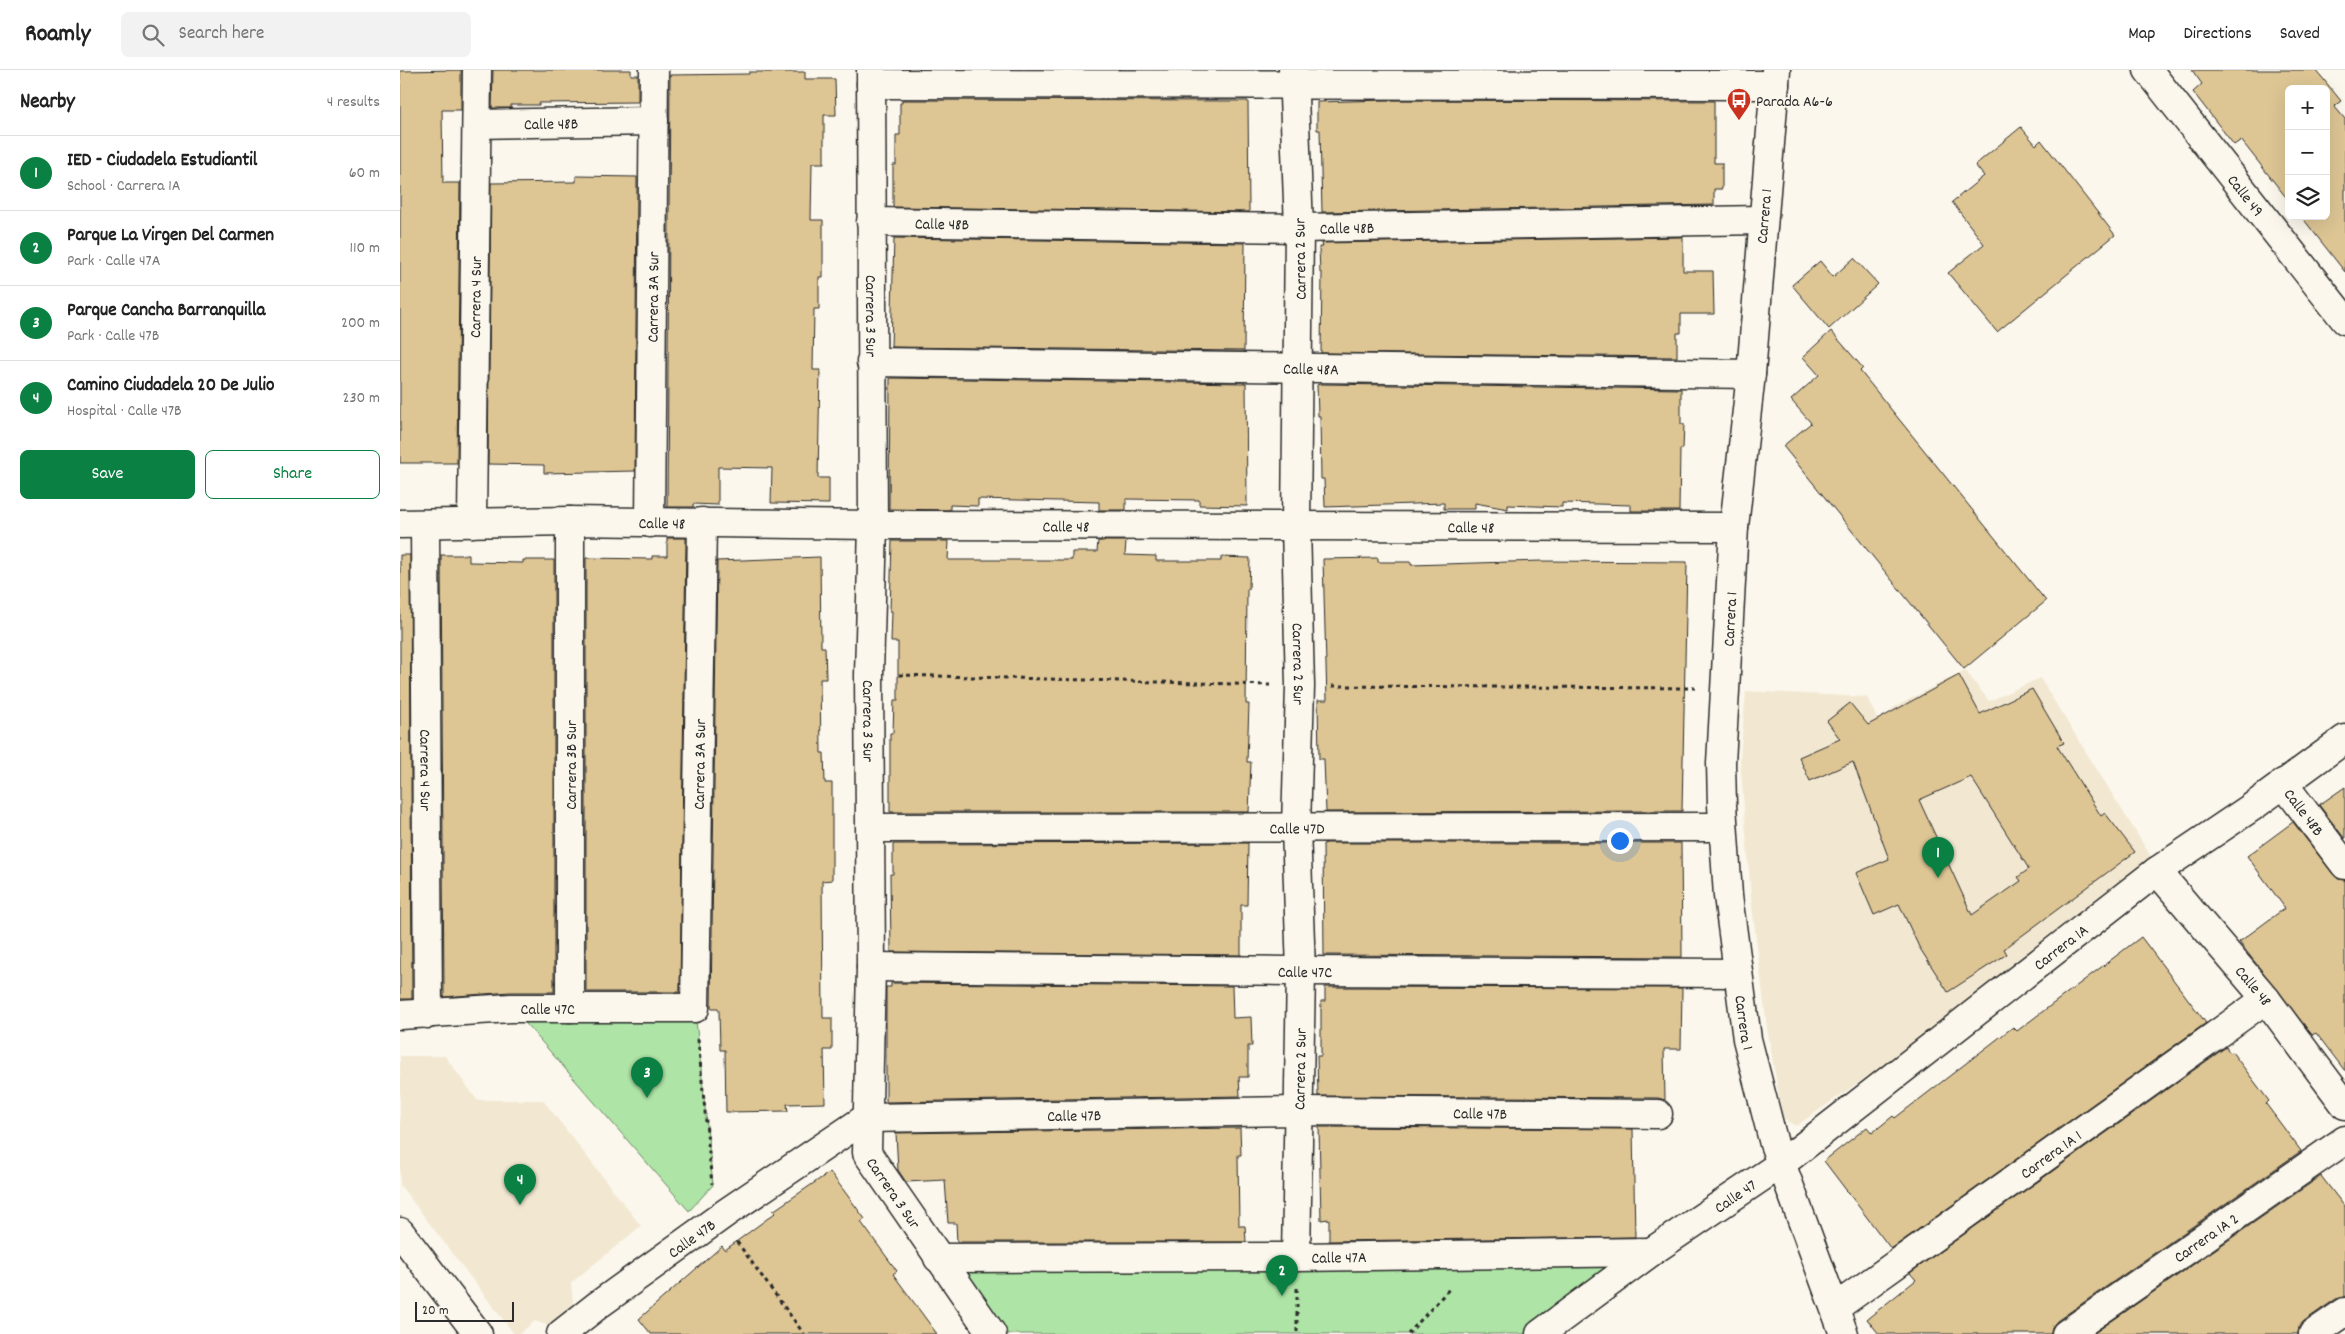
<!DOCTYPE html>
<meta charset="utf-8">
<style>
body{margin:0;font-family:Dekko,sans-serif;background:#f2f2f2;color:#222}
.controls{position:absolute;right:15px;top:15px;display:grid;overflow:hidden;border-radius:8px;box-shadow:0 5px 20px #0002}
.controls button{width:45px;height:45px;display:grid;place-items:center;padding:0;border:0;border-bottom:1px solid #e0e0e0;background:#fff;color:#222;font:25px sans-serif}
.scale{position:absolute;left:15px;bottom:12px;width:99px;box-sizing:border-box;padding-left:5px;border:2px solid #2b2b2b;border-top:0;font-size:14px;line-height:18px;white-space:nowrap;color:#2b2b2b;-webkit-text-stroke:4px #fbf7ec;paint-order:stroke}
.you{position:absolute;left:1219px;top:770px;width:18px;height:18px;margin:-12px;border:4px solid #fff;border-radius:50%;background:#1a73e8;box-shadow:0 0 0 8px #1a73e833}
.badge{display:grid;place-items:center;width:32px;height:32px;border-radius:50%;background:#0b8043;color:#fff;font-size:16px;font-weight:700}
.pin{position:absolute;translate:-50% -41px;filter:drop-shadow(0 1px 2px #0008)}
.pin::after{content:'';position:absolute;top:26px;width:18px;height:15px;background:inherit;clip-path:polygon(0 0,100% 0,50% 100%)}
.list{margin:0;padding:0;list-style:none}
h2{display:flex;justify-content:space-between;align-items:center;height:65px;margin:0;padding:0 20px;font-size:21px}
h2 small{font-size:16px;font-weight:400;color:#767676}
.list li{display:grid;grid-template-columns:32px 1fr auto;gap:15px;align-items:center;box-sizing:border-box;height:75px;padding:0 20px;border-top:1px solid #e0e0e0}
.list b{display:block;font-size:19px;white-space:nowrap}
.list p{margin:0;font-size:16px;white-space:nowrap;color:#767676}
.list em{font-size:16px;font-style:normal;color:#767676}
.actions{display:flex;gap:10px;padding:15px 20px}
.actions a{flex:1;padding:11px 0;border:1px solid #0b8043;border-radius:8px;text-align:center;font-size:18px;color:#0b8043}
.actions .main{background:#0b8043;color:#fff}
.icon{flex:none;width:28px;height:28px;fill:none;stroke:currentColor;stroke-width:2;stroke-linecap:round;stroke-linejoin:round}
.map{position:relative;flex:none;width:1945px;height:1264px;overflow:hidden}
header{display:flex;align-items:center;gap:30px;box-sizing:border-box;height:70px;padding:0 25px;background:#fff;border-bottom:1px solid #e0e0e0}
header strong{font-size:24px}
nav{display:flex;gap:28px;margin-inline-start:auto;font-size:18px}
.search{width:350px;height:45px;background:#f2f2f2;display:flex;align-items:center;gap:12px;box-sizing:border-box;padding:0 18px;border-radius:8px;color:#767676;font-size:19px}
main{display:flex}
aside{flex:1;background:#fff}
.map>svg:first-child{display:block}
.built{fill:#f2e8d2}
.green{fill:#aee4a6;stroke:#6c8868}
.building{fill:#ddc594;stroke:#2b2b2b;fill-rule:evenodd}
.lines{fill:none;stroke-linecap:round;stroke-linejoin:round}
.minor-casing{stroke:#2b2b2b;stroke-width:31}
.path{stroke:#2b2b2b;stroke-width:3;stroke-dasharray:4 4;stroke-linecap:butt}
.minor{stroke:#fbf7ec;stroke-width:28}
.labels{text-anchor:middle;stroke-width:4;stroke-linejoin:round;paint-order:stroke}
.poi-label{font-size:16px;fill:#2b2b2b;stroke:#fbf7ec;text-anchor:start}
.street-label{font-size:16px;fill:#2b2b2b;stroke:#fbf7ec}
</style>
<header>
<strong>Roamly</strong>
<div class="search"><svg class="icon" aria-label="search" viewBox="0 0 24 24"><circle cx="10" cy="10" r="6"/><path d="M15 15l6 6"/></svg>Search here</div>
<nav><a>Map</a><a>Directions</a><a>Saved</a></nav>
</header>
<main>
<aside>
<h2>Nearby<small>4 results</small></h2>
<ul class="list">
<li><span class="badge">1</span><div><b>IED - Ciudadela Estudiantil</b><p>School · Carrera 1A</p></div><em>60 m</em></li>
<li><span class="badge">2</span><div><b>Parque La Virgen Del Carmen</b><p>Park · Calle 47A</p></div><em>110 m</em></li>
<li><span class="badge">3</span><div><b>Parque Cancha Barranquilla</b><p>Park · Calle 47B</p></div><em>200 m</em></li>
<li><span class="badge">4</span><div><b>Camino Ciudadela 20 De Julio</b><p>Hospital · Calle 47B</p></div><em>230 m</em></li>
</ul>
<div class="actions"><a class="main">Save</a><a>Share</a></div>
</aside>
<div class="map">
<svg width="1945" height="1264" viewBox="0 0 1945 1264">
<rect width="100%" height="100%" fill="#fbf7ec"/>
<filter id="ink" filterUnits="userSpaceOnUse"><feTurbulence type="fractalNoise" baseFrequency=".02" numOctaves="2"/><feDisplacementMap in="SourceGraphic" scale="10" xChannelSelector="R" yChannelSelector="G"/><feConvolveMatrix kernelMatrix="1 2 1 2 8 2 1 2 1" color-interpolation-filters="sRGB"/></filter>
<g filter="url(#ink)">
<path class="built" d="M1565 600 1589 631 1640 608 1752 788 1487 993 1396 1056 1383 1049 1367 958 1351 828 1340 688 1346 621 1467 627 1493 683 1508 674 1491 639Z
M0 986H45L77 1030H143L241 1156 171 1213 173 1232 169 1249 151 1257 135 1251 119 1264H114L0 1115Z"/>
<path class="green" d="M114 940H295L313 1115 289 1141Z
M1249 1184 1136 1264H601L547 1188Z"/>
<path class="building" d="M61 0V40H42L43 113H60L57 393H0V1Z
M93 0H231V5H238V32L139 33V35H111V38H92Z
M1792 0H1916L1941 31 1934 36 1945 49V202L1901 146H1926V19H1889V131L1841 70 1834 75 1793 22 1802 14Z
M349 2H405V9H435L436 45H424V93H412L411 150H423V207H419V239H414L413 300H420L418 408H429V434L371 433 372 398 318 397V435L293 434V437H267L270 5 349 4Z
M502 30 848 31 849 142 493 137V95H496V65H500V33H502Z
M986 30 1314 31V93H1322V119H1314V135L922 142 920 60H917V32Z
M1621 57 1636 75 1641 70 1715 165 1597 262 1548 203 1584 174 1552 132 1584 106 1575 95Z
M176 106 237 107 235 401 144 403V395L88 394 91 113 176 112Z
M1283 167V201H1313L1314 244H1281V263H1277V287L921 283 922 203H920L919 177H923L922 173Z
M494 168 845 173 844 281 491 277Z
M1454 188 1478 214 1429 259 1392 215 1420 191 1433 207Z
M1431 261 1463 298 1460 301 1646 531 1564 599 1383 376 1411 353 1391 330 1419 305 1403 287Z
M490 308 846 313 847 436 799 435V430L726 429V440H699V432L578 429V436L550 435V440L489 439Z
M920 314 1281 319V354H1284L1283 379H1280L1279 441H1231V435L1162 433V437L1108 435V439L1075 433V439H1044V433L925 437 924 409H921L920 346H918L917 315Z
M267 468H286L280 922H186V488L252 489V486H267Z
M492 471H549L548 490H672V482H697L698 471H726L725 485 756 486V491H821V487L850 488 849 519H847L846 634H849L847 692H851L849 742H490V663H493L494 630H498V572H491L492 541H490Z
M0 485H10L12 929H0Z
M41 485H69V492L123 493V490H154V922H110L44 927Z
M420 487 421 577H425L426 609H420L421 683H424L425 713H432V810L422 811 423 948H432V980H424L425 1033 387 1034 388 1041 326 1042 325 980H320L319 941 318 938H311L317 491Z
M978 488V492H1011V495L1142 491 1287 492 1282 741 926 742 924 689H919L918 630H927L923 489Z
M1559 605 1580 644 1632 619 1664 673 1657 676 1701 746 1705 743 1735 782 1604 879 1607 884 1548 922 1519 877 1499 834 1474 845 1456 803 1489 789 1453 692 1410 711 1399 687 1440 669 1427 651 1450 633 1468 655ZM1571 707 1629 799 1618 807 1621 811 1572 845 1519 730Z
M1945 717V769L1919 735Z
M1893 752 1933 804 1938 809 1945 810V1001L1916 963 1912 965 1839 872 1885 838 1847 786Z
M848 773 847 835H841V885L491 882 490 804H493V774Z
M927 773H1281L1282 887 924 885 923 774Z
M1741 867 1806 953 1491 1179 1424 1091 1467 1057 1472 1063 1493 1046 1495 1048 1613 957 1617 961Z
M491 913 832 916 833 948 851 947 852 976H848V1007H839L840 1026 486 1032V917H491Z
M925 917 1282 918 1281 979H1264L1265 1030 1258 1028 918 1026 917 986H921V931H925Z
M1826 977 1830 983 1832 982 1869 1031 1866 1034 1901 1081 1657 1251 1652 1257 1651 1264H1479L1467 1249 1516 1210 1510 1203Z
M919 1057 1233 1059 1235 1167 929 1171V1149L921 1150Z
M840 1058 841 1085H838L839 1156H845L846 1172H557L556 1153H548L545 1110 506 1112 498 1100 496 1063Z
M430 1102 465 1149 461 1152 497 1201 493 1204 537 1264H251L239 1249 322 1176 325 1180 375 1143 373 1141Z
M1921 1106 1945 1137V1227L1936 1229 1904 1251 1899 1257 1898 1264H1693Z"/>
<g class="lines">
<defs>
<g id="minor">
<path id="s1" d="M471 0 473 455 469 605 471 897 467 1083 592 1264"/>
<path id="s2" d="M893 0 899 158 896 456 900 616 896 758 901 901 896 1187"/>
<path id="s3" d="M1376 0 1351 304 1334 457 1321 693 1322 735 1328 826 1347 969 1374 1074 1444 1264"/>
<path id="s4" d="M1748 0 1945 250"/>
<path d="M471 14 1375 15"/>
<path id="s5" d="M77 54 254 51"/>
<path id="s6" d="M471 152 899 158 1362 150"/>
<path id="s7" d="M471 292 1351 304"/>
<path d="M170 451V938"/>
<path id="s8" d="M72 453 77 0"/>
<path id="s9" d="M250 453 254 0"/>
<path id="s10" d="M0 454 170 451 473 455 1334 457"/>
<path id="s11" d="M25 455 28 944"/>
<path id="s12" d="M1883 713 1945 795"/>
<path id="s13" d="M471 758 1323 757"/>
<path id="s14" d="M1757 801 1866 929 1945 1035"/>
<path id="s15" d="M471 897 901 901 1338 903"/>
<path id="s16" d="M0 945 111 938H295L302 452"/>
<path d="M0 1162 78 1264"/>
<path id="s17" d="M538 1188 896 1187 1251 1182"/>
<path id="s18" d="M1435 1238 1866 929"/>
<path id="s19" d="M161 1264 198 1235 327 1142 466 1048 899 1041 1258 1044"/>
<path id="s20" d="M1140 1264 1251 1182 1381 1094 1757 801 1852 737 1945 669"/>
<path id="s21" d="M1666 1264 1945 1070"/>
<path d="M1913 1264 1945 1242"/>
</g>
</defs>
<use href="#minor" class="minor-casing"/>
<path class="path" d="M499 605 870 615
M932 616 1295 618
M298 969 312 1114
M337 1172 404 1264
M897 1218V1264
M1008 1264 1051 1217"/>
<use href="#minor" class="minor"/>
</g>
</g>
<defs>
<symbol id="bus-pin" viewBox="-11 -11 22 30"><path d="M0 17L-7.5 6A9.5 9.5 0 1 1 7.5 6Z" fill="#c8321e" stroke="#fbf7ec"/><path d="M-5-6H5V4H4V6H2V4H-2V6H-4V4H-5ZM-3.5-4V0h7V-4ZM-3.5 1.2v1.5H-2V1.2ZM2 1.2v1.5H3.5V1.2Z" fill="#fff"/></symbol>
</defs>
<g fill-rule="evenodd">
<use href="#bus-pin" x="1325" y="16" width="28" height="38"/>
</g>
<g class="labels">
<g class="poi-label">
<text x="1356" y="36">Parada A6-6</text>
</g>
<g class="street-label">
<text dy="6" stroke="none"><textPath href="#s5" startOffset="74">Calle 48B</textPath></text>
<text dy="6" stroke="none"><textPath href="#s4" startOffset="159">Calle 49</textPath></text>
<text transform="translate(1363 146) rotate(-85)" y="6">Carrera 1</text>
<text dy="6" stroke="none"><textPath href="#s6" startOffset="71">Calle 48B</textPath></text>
<text dy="6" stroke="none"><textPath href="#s6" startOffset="476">Calle 48B</textPath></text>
<text transform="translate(899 189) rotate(-91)" y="6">Carrera 2 Sur</text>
<text dy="6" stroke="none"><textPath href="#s8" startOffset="226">Carrera 4 Sur</textPath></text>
<text dy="6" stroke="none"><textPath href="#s9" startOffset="226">Carrera 3A Sur</textPath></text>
<text dy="6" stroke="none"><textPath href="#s1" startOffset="246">Carrera 3 Sur</textPath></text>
<text dy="6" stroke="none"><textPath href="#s7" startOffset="440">Calle 48A</textPath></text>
<text dy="6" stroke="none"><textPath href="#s10" startOffset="262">Calle 48</textPath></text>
<text dy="6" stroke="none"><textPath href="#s10" startOffset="666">Calle 48</textPath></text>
<text dy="6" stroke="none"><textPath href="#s10" startOffset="1071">Calle 48</textPath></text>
<text transform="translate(1329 549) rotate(-87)" y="6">Carrera 1</text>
<text dy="6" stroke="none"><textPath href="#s2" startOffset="594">Carrera 2 Sur</textPath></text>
<text dy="6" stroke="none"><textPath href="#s1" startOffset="651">Carrera 3 Sur</textPath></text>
<text transform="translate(170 695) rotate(-90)" y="6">Carrera 3B Sur</text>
<text dy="6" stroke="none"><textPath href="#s16" startOffset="539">Carrera 3A Sur</textPath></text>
<text dy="6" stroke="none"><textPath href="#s11" startOffset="245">Carrera 4 Sur</textPath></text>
<text dy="6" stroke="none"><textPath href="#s12" startOffset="36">Calle 48B</textPath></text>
<text dy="6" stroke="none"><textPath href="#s13" startOffset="426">Calle 47D</textPath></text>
<text dy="6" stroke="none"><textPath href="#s20" startOffset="649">Carrera 1A</textPath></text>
<text dy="6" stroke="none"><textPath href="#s15" startOffset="434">Calle 47C</textPath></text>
<text dy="6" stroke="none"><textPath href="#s14" startOffset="150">Calle 48</textPath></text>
<text dy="6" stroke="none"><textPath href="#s16" startOffset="148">Calle 47C</textPath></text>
<text dy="6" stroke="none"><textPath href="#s3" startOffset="956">Carrera 1</textPath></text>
<text transform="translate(899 999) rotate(-89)" y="6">Carrera 2 Sur</text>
<text dy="6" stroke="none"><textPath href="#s19" startOffset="988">Calle 47B</textPath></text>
<text dy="6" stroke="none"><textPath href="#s19" startOffset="582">Calle 47B</textPath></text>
<text dy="6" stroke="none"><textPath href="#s18" startOffset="265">Carrera 1A 1</textPath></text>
<text dy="6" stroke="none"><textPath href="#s1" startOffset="1131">Carrera 3 Sur</textPath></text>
<text dy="6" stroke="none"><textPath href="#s20" startOffset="239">Calle 47</textPath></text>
<text dy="6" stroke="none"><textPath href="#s19" startOffset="162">Calle 47B</textPath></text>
<text dy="6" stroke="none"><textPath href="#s21" startOffset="170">Carrera 1A 2</textPath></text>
<text dy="6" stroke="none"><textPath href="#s17" startOffset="401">Calle 47A</textPath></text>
</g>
</g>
</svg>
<div class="controls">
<button>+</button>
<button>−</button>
<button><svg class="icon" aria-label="layers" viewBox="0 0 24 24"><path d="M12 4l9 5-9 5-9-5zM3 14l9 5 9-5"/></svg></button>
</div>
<div class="scale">20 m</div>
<div class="you"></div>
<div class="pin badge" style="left:1538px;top:808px">1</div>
<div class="pin badge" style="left:882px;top:1226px">2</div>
<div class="pin badge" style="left:247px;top:1028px">3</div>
<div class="pin badge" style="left:120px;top:1135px">4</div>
</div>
</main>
